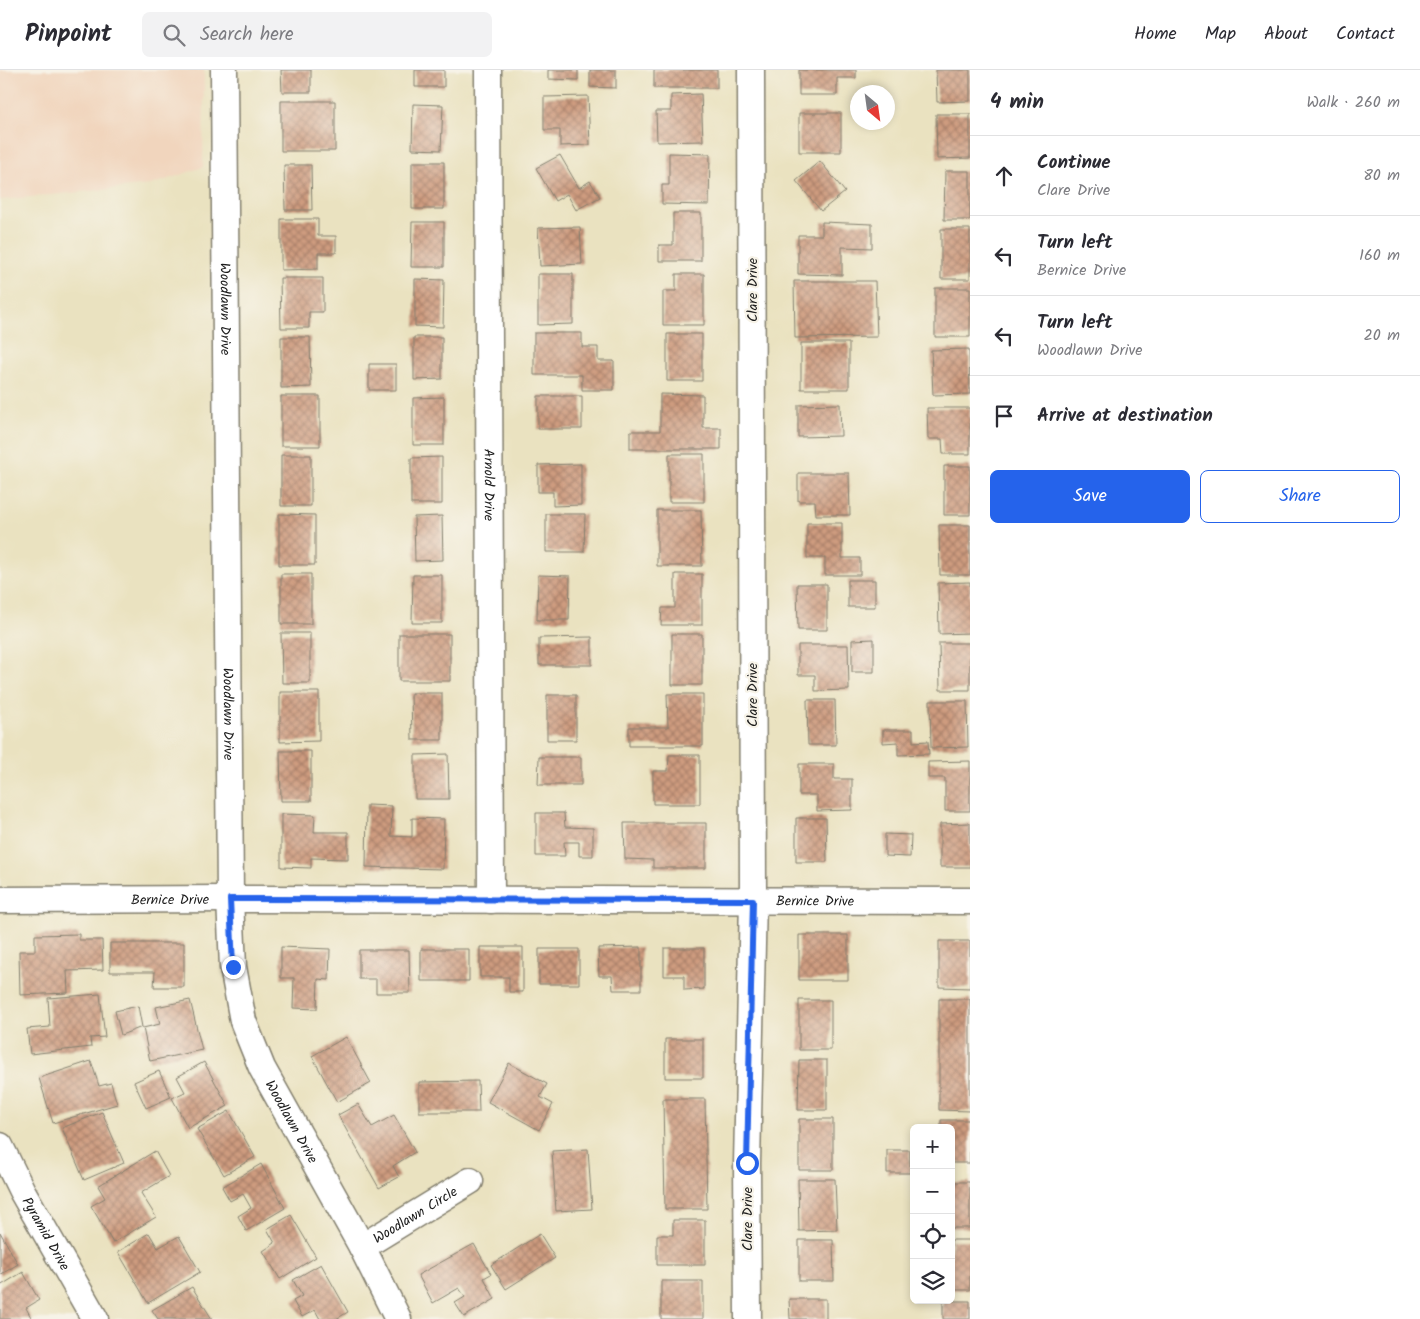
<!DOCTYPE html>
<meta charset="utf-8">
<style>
body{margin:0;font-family:Kalam,sans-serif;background:#f2f2f3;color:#2b2b33}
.controls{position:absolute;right:15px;bottom:15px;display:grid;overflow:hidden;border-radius:8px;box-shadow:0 2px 8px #0003}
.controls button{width:45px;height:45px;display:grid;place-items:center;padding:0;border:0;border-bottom:1px solid #e1e1e2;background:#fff;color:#2b2b33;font:25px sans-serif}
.compass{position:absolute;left:850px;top:15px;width:45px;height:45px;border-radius:50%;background:#fff;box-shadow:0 2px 8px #0003;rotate:151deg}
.stop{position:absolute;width:15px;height:15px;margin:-11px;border:4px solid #2563eb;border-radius:50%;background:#fff}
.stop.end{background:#2563eb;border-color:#fff;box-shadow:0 1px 5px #0008}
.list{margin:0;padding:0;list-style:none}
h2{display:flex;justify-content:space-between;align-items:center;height:65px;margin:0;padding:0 20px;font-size:21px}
h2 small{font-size:16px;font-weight:400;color:#7c7c81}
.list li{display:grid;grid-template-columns:32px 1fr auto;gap:15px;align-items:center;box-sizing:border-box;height:80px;padding:0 20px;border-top:1px solid #e1e1e2}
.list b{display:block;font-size:19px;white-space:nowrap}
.list p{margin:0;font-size:16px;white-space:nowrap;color:#7c7c81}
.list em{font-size:16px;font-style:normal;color:#7c7c81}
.actions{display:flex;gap:10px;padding:15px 20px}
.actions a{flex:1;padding:11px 0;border:1px solid #2563eb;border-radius:8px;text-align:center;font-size:18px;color:#2563eb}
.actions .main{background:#2563eb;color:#fff}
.icon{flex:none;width:28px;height:28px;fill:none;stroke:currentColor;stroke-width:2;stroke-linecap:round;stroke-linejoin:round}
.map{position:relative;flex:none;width:970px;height:1249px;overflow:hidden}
header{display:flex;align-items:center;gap:30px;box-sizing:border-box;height:70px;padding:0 25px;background:#fff;border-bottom:1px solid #e1e1e2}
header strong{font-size:24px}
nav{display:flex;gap:28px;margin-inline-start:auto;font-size:18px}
.search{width:350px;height:45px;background:#f2f2f3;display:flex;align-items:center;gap:12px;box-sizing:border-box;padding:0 18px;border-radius:8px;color:#7c7c81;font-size:19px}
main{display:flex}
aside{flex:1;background:#fff}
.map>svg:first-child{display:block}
.built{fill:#f1d5bd}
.building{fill:url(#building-cross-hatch)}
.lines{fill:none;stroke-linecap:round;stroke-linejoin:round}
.minor-casing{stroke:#837f6e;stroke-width:29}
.minor{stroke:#fff;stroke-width:26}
.route{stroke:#2563eb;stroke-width:6}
.labels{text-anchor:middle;stroke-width:4.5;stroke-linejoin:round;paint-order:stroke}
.street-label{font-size:14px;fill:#1c1c1c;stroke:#f7f3e8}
</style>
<header>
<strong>Pinpoint</strong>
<div class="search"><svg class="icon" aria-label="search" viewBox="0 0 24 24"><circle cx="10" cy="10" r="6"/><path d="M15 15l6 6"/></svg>Search here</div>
<nav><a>Home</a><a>Map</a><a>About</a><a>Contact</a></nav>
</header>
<main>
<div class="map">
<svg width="970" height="1249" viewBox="0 0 970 1249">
<defs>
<pattern id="building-cross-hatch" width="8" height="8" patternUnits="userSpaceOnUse" patternTransform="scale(1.25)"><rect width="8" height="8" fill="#ce9b7f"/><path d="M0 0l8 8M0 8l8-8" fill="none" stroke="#a67e67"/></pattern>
</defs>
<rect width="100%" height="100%" fill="#f7f3e8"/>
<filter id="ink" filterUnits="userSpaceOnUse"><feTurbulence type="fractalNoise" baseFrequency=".02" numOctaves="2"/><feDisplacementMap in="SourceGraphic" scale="10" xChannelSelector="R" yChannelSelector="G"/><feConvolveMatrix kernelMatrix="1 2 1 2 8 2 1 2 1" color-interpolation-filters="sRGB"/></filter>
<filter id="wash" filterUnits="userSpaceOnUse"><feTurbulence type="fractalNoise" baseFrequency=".0096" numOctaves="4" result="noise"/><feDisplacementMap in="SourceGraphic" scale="20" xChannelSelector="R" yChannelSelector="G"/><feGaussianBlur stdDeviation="1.12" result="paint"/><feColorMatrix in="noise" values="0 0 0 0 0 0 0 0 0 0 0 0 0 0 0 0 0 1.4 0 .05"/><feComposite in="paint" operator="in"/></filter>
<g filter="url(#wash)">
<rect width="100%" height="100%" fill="#eae2c0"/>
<path class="built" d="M0 0H204L203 97 151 115 0 130Z"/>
<g id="blocks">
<path class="building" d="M281 0H311V22H282Z
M415 0H444V17H415Z
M548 0H578V10L548 9Z
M590 0H616V18L590 17Z
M654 0H717V18H654Z
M799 0H856V8H837V25H799Z
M936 0H970V31L937 32Z
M701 24 703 71 657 72 656 41H671V25Z
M588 26 590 75 560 76V60H544V27Z
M281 31H335V81H281Z
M413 34 443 35 441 80 412 79Z
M799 43H841V82H799Z
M936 44H970V88L937 89Z
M669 83 710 84 709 135 662 134V115H669Z
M560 85 579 118 590 111 600 127 576 140 567 124 555 131 536 98Z
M820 91 845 122 821 141 796 111Z
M412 92H444V139H412Z
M284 95H311L312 140H285Z
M945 101H970V150H944Z
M673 143H701V191H659V175H673Z
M281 149H318V166H336V183H318V199L281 200Z
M412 152H444V197H411Z
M822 152 872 154V178L842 177V205L798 204V165H822Z
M580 157 582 194 540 196 538 158Z
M941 159H970V209H941Z
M538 204H573V254L538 255Z
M676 204H704V255H663V221H676Z
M280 208H323V242H309V258H281Z
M415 209 444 210 443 257 415 256Z
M794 211H875L877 267 795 268Z
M935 218H970V267H935Z
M534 263H582V277H598V291H614V320H582V305H534Z
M667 264H702V311H667Z
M281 267H310L311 317 281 318Z
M414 267H442V309L414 310Z
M801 273H849V319H801Z
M969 279 970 324 933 325 931 280Z
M369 294H396V320H369Z
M660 324 703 325V358H721V379H630V361H660Z
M281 326H320V376H281Z
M538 326H582V359H538Z
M444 327V375H413V328Z
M840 334 841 366 798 367V335Z
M927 338H970V384H943L942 369H928Z
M669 384H704V432H669Z
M281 385H311V436H281Z
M442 387V434H411V388Z
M581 394V435L553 436V422H538V395Z
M944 396H970V445H944Z
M798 403H849L850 445H816L815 431H798Z
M657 440H701L702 496H657Z
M279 444 315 445V495H279Z
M546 444H585L584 482H546Z
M442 446 443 490 415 491 414 447Z
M807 453H842V488H860V505H825V488H807Z
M939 455H970V505H940Z
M281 504H311V554H281Z
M675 504H702V555H661L662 538H675Z
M413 505H442V553H412Z
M538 505 570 506 569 550H537Z
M848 510H875V537H848Z
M970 512V563L939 564 938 513Z
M797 514H827V560H798Z
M281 563H310V613H282Z
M399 564H450V611H399Z
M672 564H702V615H672Z
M592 567V595H539V568Z
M874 569V602H852V570Z
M939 573H970V620H940Z
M798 575H848L849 620 815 621V605H798Z
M280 622H319V671L280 672Z
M411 623H442V670H412Z
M667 624H703V676H629V657H668Z
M547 625H576V670H547Z
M807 630H835L836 675H808Z
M930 631H967L968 677 931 678Z
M883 660H913V672L928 671 929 684 898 685V672L883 673Z
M280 681H311V731H281Z
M448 684 449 729H415V685Z
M669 685H700V734H653V701H668Z
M539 687H581V715H538Z
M970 691V741H945V708H928V692Z
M799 694H834V709H852V740L817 741V725H799Z
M367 735 392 736 391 766 412 767V748L444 749 443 799 366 797Z
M536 743H564L565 757 593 758V786H579V772H564L565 786H536Z
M281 744 315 745 314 762H348V789L311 788V798L281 797Z
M796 748H826L827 792H796Z
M624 753H706V798H653V790L625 789Z
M970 753V797H940V754Z
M885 764 911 765 910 787 885 786Z
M79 864V870H102L103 900 67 901 68 923 20 925 19 881H35V865Z
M799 865H848V910H799Z
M939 871H970V918L939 917Z
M110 873H184V917H154L155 902H110Z
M281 877 330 879 329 910 318 909 317 939 293 938 294 908H281Z
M480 877H523V922H509V907H480Z
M641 877V920H613L612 906H599L598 878Z
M664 878H704V919L684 920V906H664Z
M421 879H469V911H421Z
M539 879H579V914H539Z
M359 880H409L410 923H376V909H359Z
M100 924 105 967 90 968 91 977 30 984 27 959 50 957 48 928Z
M939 929H970V1041L939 1040Z
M190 930 202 980 150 991 143 958 160 954 156 937Z
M799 930H831V980H799Z
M138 936 142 957 121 965 115 941Z
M346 967 371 1013 337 1032 312 986Z
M665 969H703V1008H665Z
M799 990H827V1040H798Z
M91 991 99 1016 111 1013 117 1034 53 1053 39 1008Z
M204 992 228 1036 188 1058 172 1028 185 1022 177 1007Z
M509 993 547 1014 540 1027 553 1034 539 1060 488 1032Z
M159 1001 171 1027 146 1038 134 1012Z
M478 1011 479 1042H419V1012Z
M663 1029H705L707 1139H665Z
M358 1034 372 1057 394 1045 415 1082 393 1096 399 1107 379 1118 338 1045Z
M229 1041 255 1087 224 1105 197 1059Z
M102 1042 124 1093 84 1110 62 1058Z
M799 1049H833V1100H799Z
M941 1050H970V1093H951V1058H941Z
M588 1079 592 1139 556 1141 552 1081Z
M887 1080H910V1103H887Z
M155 1081 169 1106 141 1123 156 1147 113 1173 91 1136 105 1128 98 1116Z
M261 1094 285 1138 246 1161 238 1146 251 1138 243 1124 230 1131 222 1117Z
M798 1109H835L837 1160 799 1161Z
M951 1112H970V1158H951Z
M291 1145 316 1187 280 1209 263 1181 275 1173 267 1159Z
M673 1150H705V1195H657V1165H673Z
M0 1162 18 1194 0 1205Z
M149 1163 158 1178 179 1166 200 1202 148 1233 118 1182Z
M540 1164 555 1188 506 1219 491 1195Z
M799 1170H833L834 1211H799Z
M951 1170H970V1220H951Z
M474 1174 491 1204 484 1208 495 1229 464 1247 455 1233 465 1227 459 1218 433 1233 418 1205Z
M321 1194 348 1242 336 1249H320L315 1240 302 1247 293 1231 302 1226 293 1210Z
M23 1202 39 1230 26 1238 32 1249H0V1216Z
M661 1211H703V1249H661Z
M192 1217 212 1249H158L152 1240Z
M789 1229H826V1249H790Z
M943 1231H970V1249H943Z"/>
</g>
</g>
<g filter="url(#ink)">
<use href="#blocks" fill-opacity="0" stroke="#837f6e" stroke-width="1"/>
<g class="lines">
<defs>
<g id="minor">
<path id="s1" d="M224 0 230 829 233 897 243 951 262 998 362 1177 398 1249"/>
<path id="s2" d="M488 0 491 830"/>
<path id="s3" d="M0 830 230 829 970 831"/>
<path id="s4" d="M0 1076 22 1121 95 1249"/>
<path id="s5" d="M362 1177 470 1111"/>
<path d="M748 1249 747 1093 753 830 751 0"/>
</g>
</defs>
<use href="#minor" class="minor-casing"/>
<use href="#minor" class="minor"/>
</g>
</g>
<g class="lines" filter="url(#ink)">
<path class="route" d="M233 897 230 829 753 830 747 1093"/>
</g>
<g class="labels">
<g class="street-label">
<text transform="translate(752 220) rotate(-90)" y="5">Clare Drive</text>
<text dy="5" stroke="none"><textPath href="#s1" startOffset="239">Woodlawn Drive</textPath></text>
<text dy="5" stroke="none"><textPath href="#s2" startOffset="415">Arnold Drive</textPath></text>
<text transform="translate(752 625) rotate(-90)" y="5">Clare Drive</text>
<text dy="5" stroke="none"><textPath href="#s1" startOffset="644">Woodlawn Drive</textPath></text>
<text dy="5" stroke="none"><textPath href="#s3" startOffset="170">Bernice Drive</textPath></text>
<text dy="5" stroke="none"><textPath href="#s3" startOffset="815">Bernice Drive</textPath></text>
<text dy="5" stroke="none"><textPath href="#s1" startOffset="1064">Woodlawn Drive</textPath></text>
<text dy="5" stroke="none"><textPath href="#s5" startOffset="62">Woodlawn Circle</textPath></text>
<text transform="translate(747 1149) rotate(-90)" y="5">Clare Drive</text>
<text dy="5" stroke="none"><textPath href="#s4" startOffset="99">Pyramid Drive</textPath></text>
</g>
</g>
</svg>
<div class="controls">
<button>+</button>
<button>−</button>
<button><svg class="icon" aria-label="locate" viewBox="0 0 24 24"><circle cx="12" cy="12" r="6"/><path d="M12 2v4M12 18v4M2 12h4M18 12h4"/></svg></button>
<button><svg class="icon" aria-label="layers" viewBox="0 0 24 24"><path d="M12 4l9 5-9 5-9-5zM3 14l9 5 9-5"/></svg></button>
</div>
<svg class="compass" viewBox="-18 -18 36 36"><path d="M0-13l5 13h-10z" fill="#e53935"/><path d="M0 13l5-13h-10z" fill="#7c7c81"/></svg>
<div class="stop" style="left:747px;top:1093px"></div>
<div class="stop end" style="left:233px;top:897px"></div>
</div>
<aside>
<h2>4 min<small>Walk · 260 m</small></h2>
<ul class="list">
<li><svg class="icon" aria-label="ahead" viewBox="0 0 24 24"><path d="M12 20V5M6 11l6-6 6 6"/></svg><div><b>Continue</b><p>Clare Drive</p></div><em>80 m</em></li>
<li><svg class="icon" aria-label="left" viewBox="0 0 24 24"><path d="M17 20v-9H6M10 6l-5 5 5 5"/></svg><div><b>Turn left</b><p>Bernice Drive</p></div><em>160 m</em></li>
<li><svg class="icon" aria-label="left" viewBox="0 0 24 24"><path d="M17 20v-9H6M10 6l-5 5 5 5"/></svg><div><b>Turn left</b><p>Woodlawn Drive</p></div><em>20 m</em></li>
<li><svg class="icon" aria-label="arrive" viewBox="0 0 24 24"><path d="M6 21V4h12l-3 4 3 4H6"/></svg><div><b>Arrive at destination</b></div></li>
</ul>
<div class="actions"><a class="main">Save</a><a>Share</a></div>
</aside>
</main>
